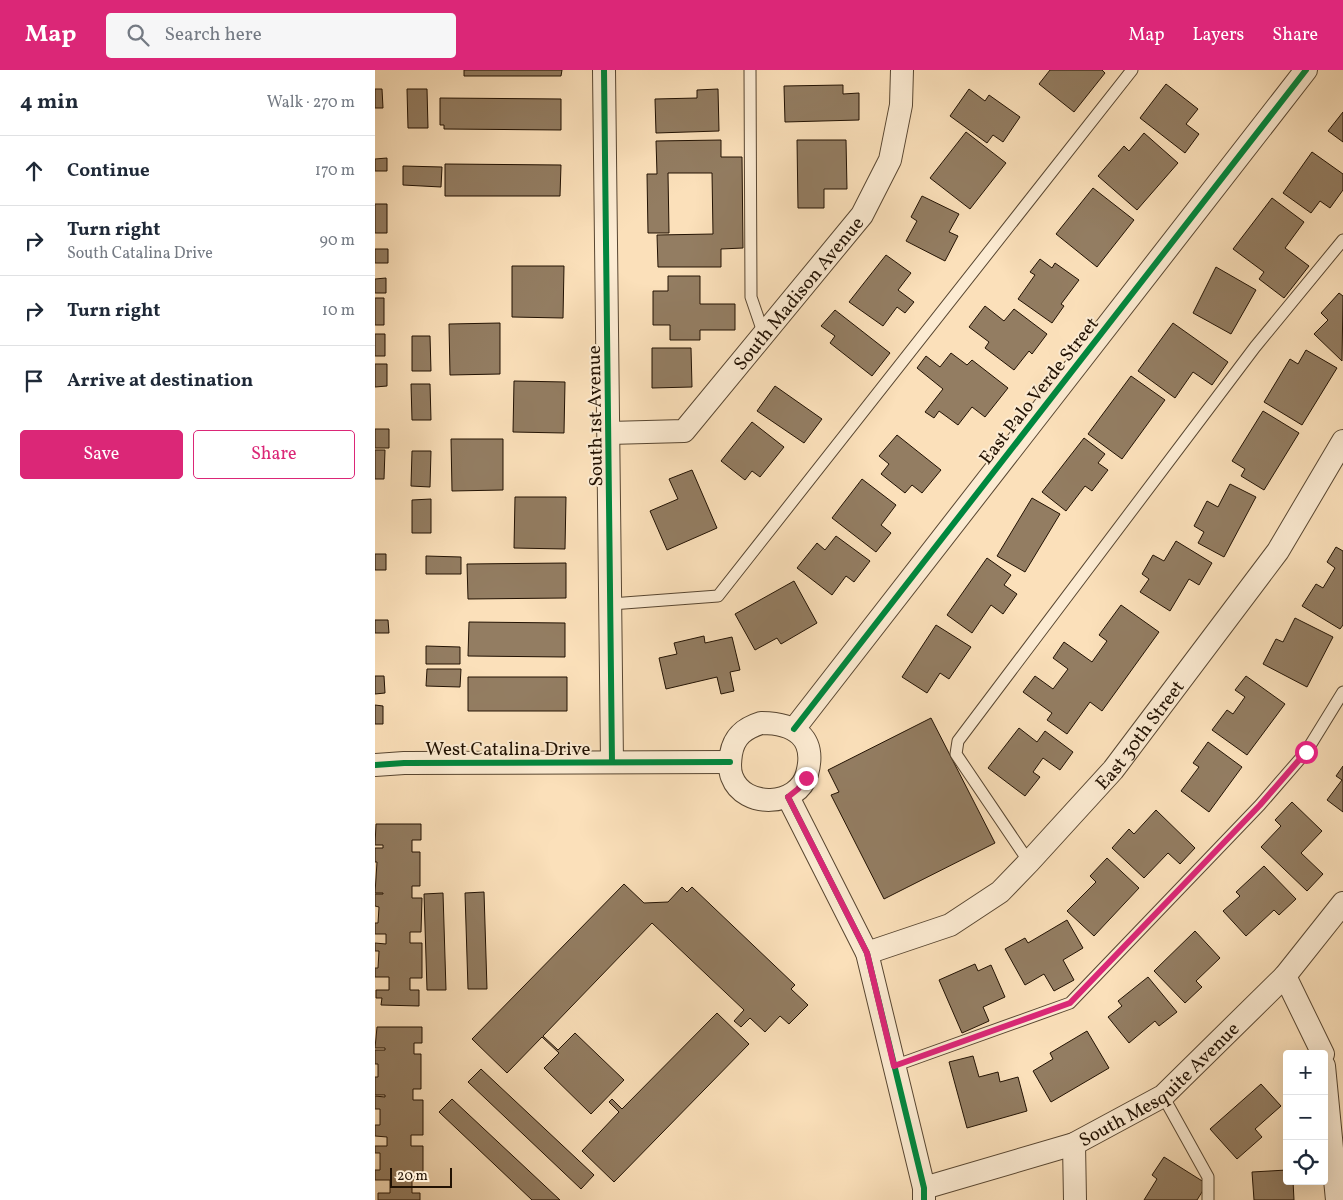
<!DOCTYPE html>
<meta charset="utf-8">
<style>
body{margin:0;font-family:Vollkorn,serif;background:#f6f6f7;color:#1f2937}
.controls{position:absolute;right:15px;bottom:15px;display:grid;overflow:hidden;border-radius:5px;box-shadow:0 5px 20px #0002}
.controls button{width:45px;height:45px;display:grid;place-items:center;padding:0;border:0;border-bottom:1px solid #e0e1e3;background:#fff;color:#1f2937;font:25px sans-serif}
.scale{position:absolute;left:15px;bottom:12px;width:62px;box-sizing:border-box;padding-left:5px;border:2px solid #221203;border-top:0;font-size:14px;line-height:18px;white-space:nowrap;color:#221203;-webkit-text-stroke:4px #fcebd2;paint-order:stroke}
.stop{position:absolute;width:15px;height:15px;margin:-11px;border:4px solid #db2777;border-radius:50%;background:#fff}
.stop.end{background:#db2777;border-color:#fff;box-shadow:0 1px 5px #0008}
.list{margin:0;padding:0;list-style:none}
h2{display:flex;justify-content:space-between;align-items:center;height:65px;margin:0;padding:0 20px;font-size:21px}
h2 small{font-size:16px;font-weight:400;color:#747a83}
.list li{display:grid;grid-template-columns:32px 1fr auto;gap:15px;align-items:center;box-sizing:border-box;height:70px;padding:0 20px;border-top:1px solid #e0e1e3}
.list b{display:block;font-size:19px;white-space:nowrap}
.list p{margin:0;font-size:16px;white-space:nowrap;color:#747a83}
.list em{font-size:16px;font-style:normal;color:#747a83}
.actions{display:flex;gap:10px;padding:15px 20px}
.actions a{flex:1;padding:11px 0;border:1px solid #db2777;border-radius:5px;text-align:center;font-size:18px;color:#db2777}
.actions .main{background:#db2777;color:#fff}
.icon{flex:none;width:28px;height:28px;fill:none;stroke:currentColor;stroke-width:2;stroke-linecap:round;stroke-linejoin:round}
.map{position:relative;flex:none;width:968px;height:1130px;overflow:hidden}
header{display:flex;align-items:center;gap:30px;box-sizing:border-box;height:70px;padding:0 25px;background:#db2777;color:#fff}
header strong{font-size:24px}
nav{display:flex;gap:28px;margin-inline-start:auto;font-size:18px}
.search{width:350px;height:45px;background:#f6f6f7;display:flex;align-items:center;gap:12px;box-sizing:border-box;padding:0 18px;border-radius:5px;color:#747a83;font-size:19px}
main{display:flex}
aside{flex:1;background:#fff}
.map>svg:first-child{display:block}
.building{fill:#937d62;stroke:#221203}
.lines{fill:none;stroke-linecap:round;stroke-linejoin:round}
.lane-casing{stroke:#584631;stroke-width:13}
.street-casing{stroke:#584631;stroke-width:24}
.lane{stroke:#fcebd2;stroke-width:11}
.street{stroke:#fcebd2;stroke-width:22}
.cycleway-casing{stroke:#fcebd2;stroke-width:9}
.cycleway{stroke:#00873e;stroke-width:6}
.route{stroke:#db2777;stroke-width:6}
.labels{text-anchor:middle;stroke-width:4;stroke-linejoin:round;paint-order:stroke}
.street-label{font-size:19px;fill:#221203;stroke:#fcebd2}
</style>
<header>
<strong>Map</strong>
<div class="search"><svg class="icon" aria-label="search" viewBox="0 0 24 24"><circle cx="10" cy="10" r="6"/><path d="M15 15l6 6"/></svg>Search here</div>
<nav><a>Map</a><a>Layers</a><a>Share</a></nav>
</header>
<main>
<aside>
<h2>4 min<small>Walk · 270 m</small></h2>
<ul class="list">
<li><svg class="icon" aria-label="ahead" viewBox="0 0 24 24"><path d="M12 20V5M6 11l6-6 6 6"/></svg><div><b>Continue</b></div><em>170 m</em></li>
<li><svg class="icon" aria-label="right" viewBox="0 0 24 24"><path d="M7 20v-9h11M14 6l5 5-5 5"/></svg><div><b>Turn right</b><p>South Catalina Drive</p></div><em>90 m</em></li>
<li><svg class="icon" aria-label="right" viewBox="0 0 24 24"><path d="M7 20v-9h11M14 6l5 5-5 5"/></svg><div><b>Turn right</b></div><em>10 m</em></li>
<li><svg class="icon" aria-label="arrive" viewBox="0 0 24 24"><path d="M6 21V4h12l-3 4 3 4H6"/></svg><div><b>Arrive at destination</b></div></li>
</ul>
<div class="actions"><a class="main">Save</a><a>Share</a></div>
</aside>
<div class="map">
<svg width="968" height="1130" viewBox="0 0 968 1130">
<rect width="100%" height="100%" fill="#fbe0ba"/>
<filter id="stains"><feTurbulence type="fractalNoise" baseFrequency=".004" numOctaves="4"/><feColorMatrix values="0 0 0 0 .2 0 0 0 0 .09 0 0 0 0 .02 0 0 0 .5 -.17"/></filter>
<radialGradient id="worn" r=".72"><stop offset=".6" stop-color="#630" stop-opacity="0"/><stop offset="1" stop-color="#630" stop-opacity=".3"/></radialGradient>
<path class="building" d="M89 0H187L186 6H89Z
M675 0H727L730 3 699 42 664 14Z
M791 14 823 39 811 54 824 64 810 83 765 48Z
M468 15V24L484 23V50L410 52 409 16Z
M0 19H7L8 38H0Z
M32 19H52L53 58H33Z
M343 19 344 61 281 63 280 29 322 28V20Z
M594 19 610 31 614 25 645 47 628 72 618 65 612 73 575 46Z
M65 28 186 29V60L69 59V55H65Z
M968 42V72L953 61Z
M591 62 631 93 595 139 555 108Z
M769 63 803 93 762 140 723 106 749 76 754 81Z
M346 70V87H367L368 178 346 179V197H283L282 165 338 164 337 103H293L294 163H273L272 104H282L281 71Z
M422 70H471L472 119H449V138H423Z
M937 82 968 104V120L955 138 945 131 936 143 908 123Z
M12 88V101H0V89Z
M70 94 186 95 185 126H70Z
M28 96 67 97 66 117 28 115Z
M718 118 759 150 722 197 681 164Z
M547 126 584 144 574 162 583 166 570 191 531 171 542 151 536 147Z
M897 128 929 152 910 178 934 196 909 228 884 209 889 202 858 179Z
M0 134H12V163H0Z
M0 179H13V193H0Z
M511 185 536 203 523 220 539 232 530 243 522 237 508 256 474 232Z
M665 189 677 198 680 193 704 210 686 234 689 236 677 253 643 229 660 205 655 202Z
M137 196H189L188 248 137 247Z
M841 197 881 220 856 264 818 243Z
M293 206H325V234H360V260H325V270H295V255H278V221H293Z
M11 208V223H0V209Z
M964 223 968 226 967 291 939 264 953 250 946 243Z
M0 228H9V255H0Z
M610 236 629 251 639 239 672 264 657 284 654 281 639 300 610 278 614 272 594 257Z
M460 240 515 283 497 306 455 273 460 266 446 256Z
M125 253V304L75 305 74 254Z
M798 253 853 292 837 315 818 302 800 328 763 301Z
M0 264H10V286H0Z
M37 266H55L56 301H37Z
M277 278H316L317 317 277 318Z
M931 280 962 298 927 355 889 332 915 289 923 294Z
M576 283 592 295 597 290 633 318 610 347 597 337 583 355 564 341 559 348 550 342 568 319 542 298 551 286 565 297Z
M0 294H12V316L0 317Z
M756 306 790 330 747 389 713 364Z
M139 311 190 312 189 363 138 362Z
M36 314H55L56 350H37Z
M400 316 447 349 429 373 382 341Z
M888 341 924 363 889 420 866 406 870 399 857 391Z
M377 352 409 377 385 407 377 401 370 410 346 391Z
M0 359H14V378H0Z
M522 365 566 400 547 423 537 415 530 423 506 404 514 394 504 386Z
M709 368 730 384 723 393 733 400 717 421 710 416 691 441 667 422Z
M76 369H128V420L77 421Z
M0 380H10L9 409H0Z
M37 381H56L55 417 36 416Z
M317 400 342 458 292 480 275 441 303 429 294 409Z
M487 409 521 435 506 455 516 463 501 482 457 448Z
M855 414 881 427 849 487 823 473 829 462 819 456 832 431 843 437Z
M140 427H191L190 479 139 478Z
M657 428 685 444 650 502 622 486Z
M56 429V463H37V430Z
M461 466 495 491 479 512 471 506 457 525 422 498 442 473 450 480Z
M801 471 837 493 824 515 814 509 795 541 765 522 774 509 767 504 778 485 789 491Z
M961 477 968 481V555L965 559 927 536 941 514 948 518 960 498 952 492Z
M0 484H11V500H0Z
M51 486 86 487V504H51Z
M612 488 636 505 629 515 642 524 628 544 616 535 597 563 572 545Z
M191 493V528L93 529 92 494Z
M419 511 442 553 406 574 402 568 380 580 360 544Z
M746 535 784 562 727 641 715 632 692 664 672 650 677 643 648 622 660 606 678 619 693 599 678 588 689 572 717 592 732 571 724 565Z
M920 548 958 567 932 617 888 594 901 569 908 572Z
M0 550H13L14 563H0Z
M94 552 190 553V587L93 586Z
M561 555 596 577 574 609 565 603 552 623 527 607Z
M329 566 330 573 357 567 365 600 355 602 359 621 346 624 342 607 291 619 284 588 302 584 299 573Z
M51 576 85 577V594H51Z
M52 599H86L85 617 51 616Z
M0 606H9L10 623 0 624Z
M871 606 910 634 872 685 837 660 852 640 858 644 870 627 860 620Z
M93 607H192V641H93Z
M0 635 8 636V654H0Z
M556 648 620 773 509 829 456 725 464 722 453 700Z
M644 658 662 672 670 661 698 682 685 700 668 688 658 702 665 707 650 726 613 698Z
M833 672 867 697 834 742 806 721 824 697 818 693Z
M968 696V742L952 730 967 710 961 706Z
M917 732 947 761 926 783 948 804 932 821 886 777 906 756 900 750Z
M781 740 820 778 805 794 793 783 769 808 737 778 754 759 759 764Z
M1 754H46V770H37V782H45V816H37V828H47L46 862H35V873H47V908H35V920H44V936L6 935 7 928H1V920H14V907H0V898H3L4 881H0V873L11 874V864H0V853H3L4 837 0 836V824H8V823H0L2 792H0V778H8V775H0Z
M732 788 764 818 719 866 692 841 721 812 715 806Z
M889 796 921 829 904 845 899 840 871 866 848 841 865 826 861 822Z
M249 814 269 833 293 832 307 817 312 822 317 817 420 915 416 919 433 935 414 954 405 946 390 962 375 948 366 957 359 951 369 940 277 853 168 966 183 980 200 963 249 1010 216 1044 169 998 184 983 167 967 132 1003 97 969Z
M109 822 112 919H93L90 823Z
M68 823 71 920H52L49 824Z
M692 850 708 878 688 890 699 910 679 921 669 904 650 915 630 879 650 868 653 873Z
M820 861 845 888 821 911 827 917 810 933 779 901Z
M600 894 603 901 616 895 630 927 608 937 614 951 587 963 564 910Z
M773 907 802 942 784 956 780 951 754 973 733 947 747 936 743 931Z
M342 943 374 974 239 1112 207 1081 244 1042 234 1032 237 1029 247 1039Z
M2 957H47V973H39V984H46V1019H38V1030H48V1065H36V1076H48V1110H37V1123H45V1130H3V1123H15V1110H0V1100H5V1083H0V1076H12V1067L0 1066V1055H5V1039H0V1026L10 1027V1025H0V1007H3V994H0V980H10V978H0Z
M712 961 734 998 676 1032 658 1001 678 989 675 983Z
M598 986 604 1007 623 1002 625 1012 643 1007 652 1041 592 1058 574 992Z
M106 999 219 1105 206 1119 93 1012Z
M886 1014 906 1036 880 1059 887 1067 862 1089 835 1059Z
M77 1029 185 1130H157L64 1042Z
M789 1087 832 1114 822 1130H769L782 1109 777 1105Z
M912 1100V1111H918L919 1130H879L877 1102Z"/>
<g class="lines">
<defs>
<path id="lane" d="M375 0 376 227 389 265
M236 534 343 526 757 0
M654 792 581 684 583 671 880 277 968 170
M519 996 695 933 885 735 931 682 968 622
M788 1026 833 1107V1130"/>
<g id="street">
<path d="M229 0 237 692"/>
<path id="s1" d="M234 363 309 361 487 145 515 90 526 35 527 0"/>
<path d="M386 653C419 653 442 667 432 704 423 737 369 739 357 707 354 700 355 691 356 684 359 666 370 658 386 653Z"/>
<path d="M419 659 931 0"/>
<path d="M0 695 29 693 355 692"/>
<path d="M413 727 492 883 549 1118V1130"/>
<path id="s2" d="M492 883 575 855 625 822 654 792 738 700 903 481 968 371"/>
<path d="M910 906 948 984"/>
<path d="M949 996 962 1130"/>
<path d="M699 1074 700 1130"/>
<path id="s3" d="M549 1118 699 1074 788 1026 910 906 968 833"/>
</g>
</defs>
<use href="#lane" class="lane-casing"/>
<use href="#street" class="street-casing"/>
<use href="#lane" class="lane"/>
<use href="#street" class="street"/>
<defs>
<path id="cycleway" d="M229 0 237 692
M419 659 931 0
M0 695 29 693 355 692
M413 727 492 883 549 1118V1130"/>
</defs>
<use href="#cycleway" class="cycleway-casing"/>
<use href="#cycleway" class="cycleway"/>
</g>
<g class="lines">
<path class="route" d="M431 708 423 719 413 727 492 883 519 996 695 933 885 735 931 682"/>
</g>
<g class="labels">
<g class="street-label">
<text dy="7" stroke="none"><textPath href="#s1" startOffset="254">South Madison Avenue</textPath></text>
<text transform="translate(663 320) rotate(-52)" y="7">East Palo Verde Street</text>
<text transform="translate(219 346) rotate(-91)" y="7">South 1st Avenue</text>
<text dy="7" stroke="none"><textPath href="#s2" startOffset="358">East 30th Street</textPath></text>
<text x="133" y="685">West Catalina Drive</text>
<text dy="7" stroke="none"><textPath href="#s3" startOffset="261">South Mesquite Avenue</textPath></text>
</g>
</g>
<rect width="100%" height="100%" filter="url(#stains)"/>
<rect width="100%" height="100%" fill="url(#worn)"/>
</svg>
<div class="controls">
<button>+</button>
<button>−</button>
<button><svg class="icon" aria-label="locate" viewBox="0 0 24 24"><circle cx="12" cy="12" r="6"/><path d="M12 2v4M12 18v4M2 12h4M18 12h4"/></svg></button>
</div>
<div class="scale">20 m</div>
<div class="stop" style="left:931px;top:682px"></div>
<div class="stop end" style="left:431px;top:708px"></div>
</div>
</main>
